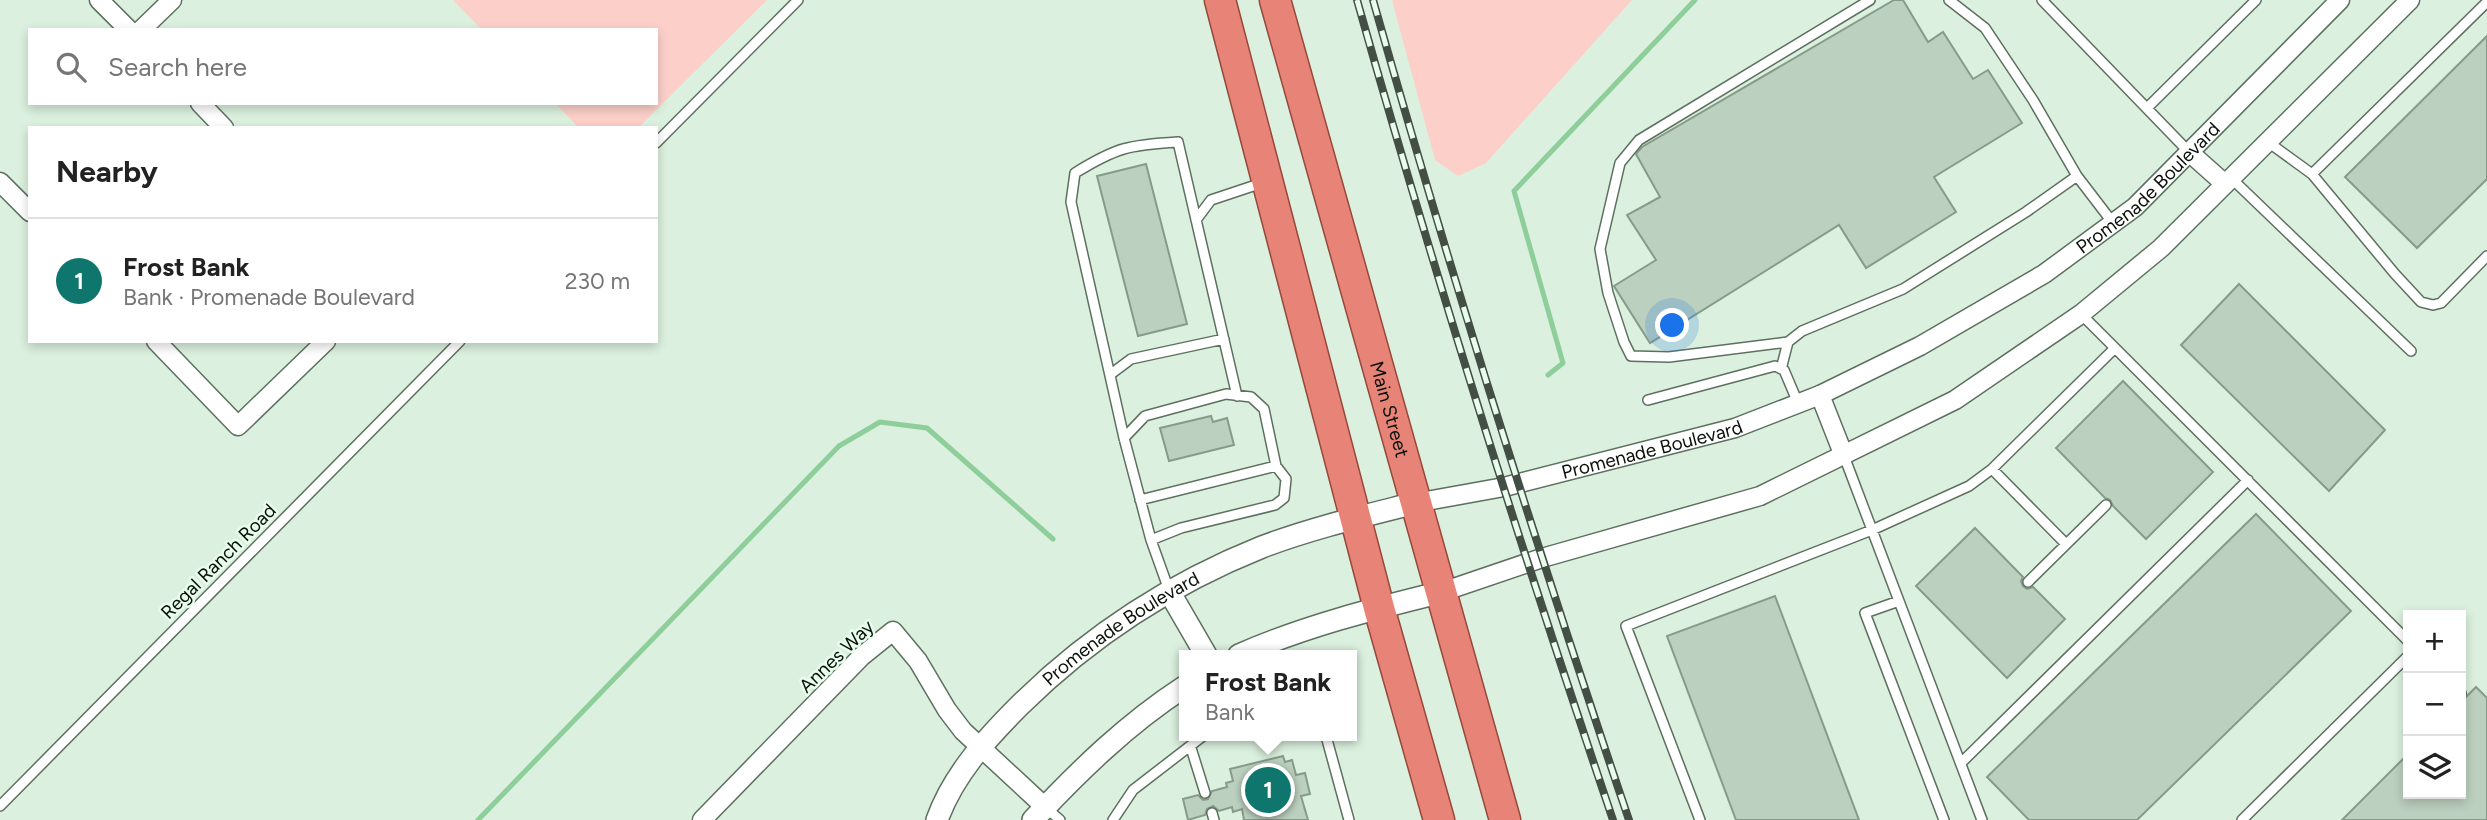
<!DOCTYPE html>
<meta charset="utf-8">
<style>
body{margin:0;font-family:Figtree,sans-serif;background:#f2f2f2;color:#222}
.controls{position:absolute;right:21px;bottom:21px;display:grid;overflow:hidden;border-radius:0px;box-shadow:0 4px 10px #0003}
.controls button{width:63px;height:63px;display:grid;place-items:center;padding:0;border:0;border-bottom:2px solid #e0e0e0;background:#fff;color:#222;font:35px sans-serif}
.you{position:absolute;left:1673px;top:326px;width:24px;height:24px;margin:-18px;border:5px solid #fff;border-radius:50%;background:#1a73e8;box-shadow:0 0 0 10px #1a73e833}
.badge{display:grid;place-items:center;width:46px;height:46px;border-radius:50%;background:#0f766e;color:#fff;font-size:23px;font-weight:700}
.pin{position:absolute;translate:-50% -50%;border:4px solid #fff;box-shadow:0 2px 7px #0006}
.popup{position:absolute;left:1179px;top:650px;width:178px;height:91px;box-sizing:border-box;display:grid;place-content:center;border-radius:0px;background:#fff;filter:drop-shadow(0 2px 5px #0005);font-size:23px;white-space:nowrap;color:#767676}
.popup b{font-size:26px;color:#222}
.popup::after{content:'';position:absolute;left:50%;top:100%;margin-left:-14px;border:14px solid transparent;border-top-color:#fff}
.list{margin:0;padding:0;list-style:none}
h2{display:flex;justify-content:space-between;align-items:center;height:91px;margin:0;padding:0 28px;font-size:30px}
h2 small{font-size:23px;font-weight:400;color:#767676}
.list li{display:grid;grid-template-columns:46px 1fr auto;gap:21px;align-items:center;box-sizing:border-box;height:126px;padding:0 28px;border-top:2px solid #e0e0e0}
.list b{display:block;font-size:26px;white-space:nowrap}
.list p{margin:0;font-size:23px;white-space:nowrap;color:#767676}
.list em{font-size:23px;font-style:normal;color:#767676}
.icon{flex:none;width:38px;height:38px;fill:none;stroke:currentColor;stroke-width:2;stroke-linecap:round;stroke-linejoin:round}
.map{position:relative;flex:none;width:2487px;height:820px;overflow:hidden}
.search{position:absolute;background:#fff;box-shadow:0 4px 10px #0003;left:28px;top:28px;width:630px;height:77px;display:flex;align-items:center;gap:18px;box-sizing:border-box;padding:0 24px;border-radius:0px;color:#767676;font-size:26px}
.panel{position:absolute;background:#fff;box-shadow:0 4px 10px #0003;left:28px;top:126px;width:630px;height:217px;border-radius:0px}
.map>svg:first-child{display:block}
.green{fill:#fcd0c9}
.lines{fill:none;stroke-linecap:round;stroke-linejoin:round}
.stream{stroke:#8dce9a;stroke-width:5}
.building{fill:#bcd0bf;stroke:#879b8a;stroke-width:2}
.service-casing{stroke:#5d7060;stroke-width:12}
.minor-casing{stroke:#5d7060;stroke-width:21}
.tertiary-casing{stroke:#5d7060;stroke-width:24}
.trunk-casing{stroke:#96483b;stroke-width:33}
.service{stroke:#fff;stroke-width:9}
.minor{stroke:#fff;stroke-width:18}
.tertiary{stroke:#fff;stroke-width:21}
.trunk{stroke:#e88477;stroke-width:30}
.rail-casing{stroke:#434e45;stroke-width:8}
.rail{stroke:#e8fdeb;stroke-width:5;stroke-dasharray:16;stroke-linecap:butt}
.labels{text-anchor:middle;stroke-width:5;stroke-linejoin:round;paint-order:stroke}
.street-label{font-size:19px;fill:#0a110b;stroke:#e8fdeb}
</style>
<div class="map">
<svg width="2487" height="820" viewBox="0 0 2487 820">
<rect width="100%" height="100%" fill="#dbf0de"/>
<path class="green" d="M453 0H767L638 128H579L555 103H656V30H482Z
M1392 0H1632L1486 163 1458 176 1435 160Z"/>
<g class="lines">
<path class="stream" d="M1548 375 1563 363 1514 191 1695 0
M478 820 839 446 880 422 927 428 1053 539"/>
</g>
<path class="building" d="M1894 0H1903L1928 42 1943 32 1973 79 1988 70 2022 123 1934 177 1956 212 1866 268 1839 225 1650 343 1614 286 1656 260 1627 215 1660 197 1636 154 1642 147Z
M2487 36V179L2417 248 2345 177Z
M1146 164 1187 324 1138 336 1097 176Z
M2239 284 2385 430 2329 491 2181 345Z
M2123 381 2213 472 2146 539 2113 506 2110 500 2105 498 2056 448Z
M1211 416 1213 422 1227 418 1234 445 1169 461 1160 428Z
M2256 514 2351 611 2137 820H2029L1987 777Z
M1975 528 2023 577 2021 581 2023 586 2027 589 2033 587 2065 619 2007 678 1916 586Z
M1775 596 1859 820H1736L1667 636Z
M2476 687 2487 698V820H2342L2408 754V794H2461V702Z
M1283 756 1285 762 1292 760 1296 775 1305 773 1310 794 1301 796 1308 820H1244L1242 809 1233 812 1232 807 1219 811 1213 806 1207 809 1205 815 1188 820 1183 799 1198 795 1203 800 1208 799 1212 791 1227 787 1226 783 1233 781 1230 769Z"/>
<g class="lines">
<defs>
<path id="service" d="M1949 0 1985 28 2033 100 2077 176 2113 223
M2042 0 2189 152
M2147 108 2256 0
M2268 142 2312 174 2395 274 2421 302 2433 305 2441 303 2487 256
M656 143 798 0
M2312 174 2487 2
M2231 178 2411 351
M1196 220 1211 200 1262 183
M2081 314 2408 641
M1788 342 1669 357 1631 356 1624 342 1608 293 1600 249 1620 163 1639 140 1870 0
M1781 369 1788 342 1802 331 1903 289 2026 212 2077 176
M1111 374 1131 359 1224 339
M1648 400 1775 366 1784 370 1798 403
M1124 438 1145 416 1226 394 1251 397 1264 409 1276 466 1286 479 1284 498 1275 505 1181 528 1151 540
M1844 456 1982 820
M1992 469 2066 544
M1140 500 1276 466
M2028 582 2106 505
M1170 593 1151 540 1124 438 1071 202 1075 173C1117 147 1129 145 1178 142L1237 396
M1899 601 1865 613 1944 820
M2461 693V694
M1326 736 1349 820
M1191 748 1205 793
M1961 763 2248 480
M0 806 460 341
M1045 807 1060 820
M1212 813 1214 820
M1113 820 1133 790 1203 736
M1700 820 1626 626 1872 530 1969 486 1992 469 2115 348
M2242 820 2408 656"/>
<g id="minor">
<path d="M99 0 129 30"/>
<path d="M141 30 172 0"/>
<path d="M200 103 224 128"/>
<path d="M2189 152 2225 184"/>
<path d="M0 182 30 212"/>
<path d="M156 341 238 426 326 341"/>
<path d="M1820 395 1844 456"/>
<path id="s1" d="M1415 503 1504 487 1735 428 1820 395 1920 346 2044 274 2135 207 2340 0"/>
<path d="M1442 592 1542 558 1760 496 1955 400 2081 314 2161 248 2410 0"/>
<path d="M702 820 862 656 893 631 918 661 947 710 963 731 1045 807"/>
</g>
<g id="tertiary">
<path d="M1170 593 1206 655"/>
<path d="M1239 655C1305 626 1373 609 1442 592"/>
<path id="s2" d="M937 820C953 775 987 738 1020 705 1089 637 1172 583 1262 547 1312 528 1364 516 1415 503"/>
<path d="M1033 820C1079 771 1127 724 1184 687"/>
</g>
<g id="trunk">
<path d="M1220 0 1379 608 1439 820"/>
<path id="s3" d="M1275 0 1505 820"/>
</g>
</defs>
<use href="#service" class="service-casing"/>
<use href="#minor" class="minor-casing"/>
<use href="#tertiary" class="tertiary-casing"/>
<use href="#trunk" class="trunk-casing"/>
<use href="#service" class="service"/>
<use href="#minor" class="minor"/>
<use href="#tertiary" class="tertiary"/>
<use href="#trunk" class="trunk"/>
<defs>
<path id="rail" d="M1357 0C1435 276 1521 549 1613 820
M1373 0C1451 275 1537 549 1629 820"/>
</defs>
<use href="#rail" class="rail-casing"/>
<use href="#rail" class="rail"/>
</g>
<g class="labels">
<g class="street-label">
<text dy="7" stroke="none"><textPath href="#s1" startOffset="810">Promenade Boulevard</textPath></text>
<text dy="7" stroke="none"><textPath href="#s3" startOffset="425">Main Street</textPath></text>
<text dy="7" stroke="none"><textPath href="#s1" startOffset="243">Promenade Boulevard</textPath></text>
<text transform="translate(218 561) rotate(-45)" y="7">Regal Ranch Road</text>
<text dy="7" stroke="none"><textPath href="#s2" startOffset="270">Promenade Boulevard</textPath></text>
<text transform="translate(836 656) rotate(-44)" y="7">Annes Way</text>
</g>
</g>
</svg>
<div class="controls">
<button>+</button>
<button>−</button>
<button><svg class="icon" aria-label="layers" viewBox="0 0 24 24"><path d="M12 4l9 5-9 5-9-5zM3 14l9 5 9-5"/></svg></button>
</div>
<div class="you"></div>
<div class="pin badge" style="left:1268px;top:790px">1</div>
<div class="popup"><b>Frost Bank</b>Bank</div>
<div class="search"><svg class="icon" aria-label="search" viewBox="0 0 24 24"><circle cx="10" cy="10" r="6"/><path d="M15 15l6 6"/></svg>Search here</div>
<section class="panel">
<h2>Nearby<small></small></h2>
<ul class="list">
<li><span class="badge">1</span><div><b>Frost Bank</b><p>Bank · Promenade Boulevard</p></div><em>230 m</em></li>
</ul>
</section>
</div>
